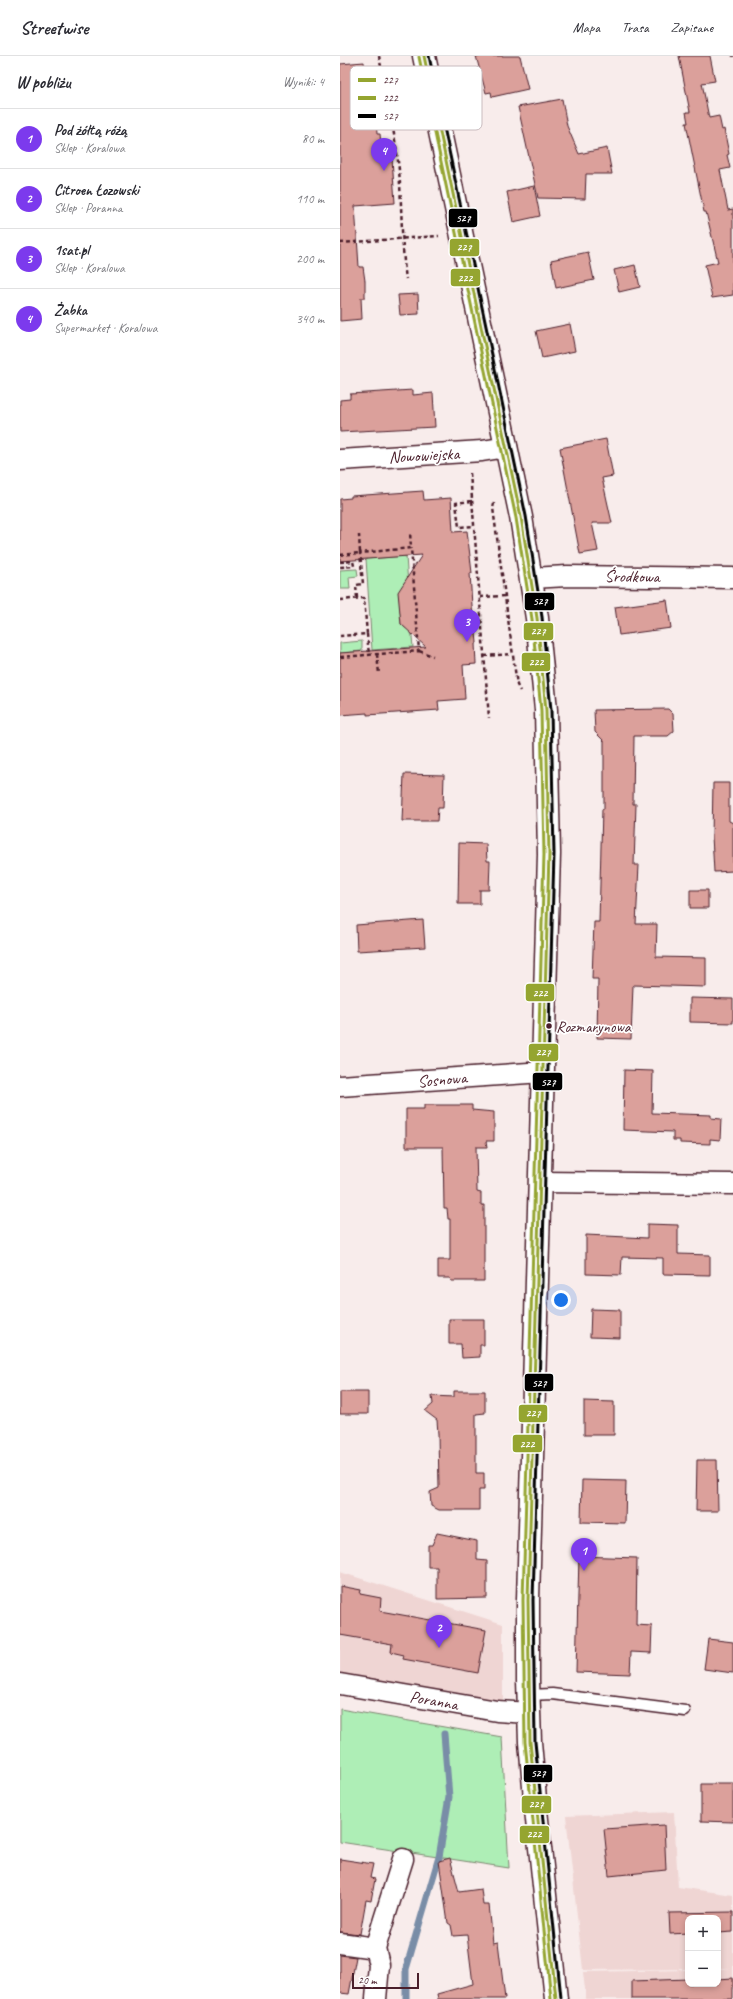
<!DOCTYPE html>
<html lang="pl">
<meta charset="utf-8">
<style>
body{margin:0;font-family:Caveat,sans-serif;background:#f7f7f7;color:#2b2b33}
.controls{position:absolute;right:12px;bottom:12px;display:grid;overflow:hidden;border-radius:8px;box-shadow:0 2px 6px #0003}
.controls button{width:36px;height:36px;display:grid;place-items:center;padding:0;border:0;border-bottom:1px solid #e1e1e2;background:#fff;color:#2b2b33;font:20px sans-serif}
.scale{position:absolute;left:12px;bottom:10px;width:67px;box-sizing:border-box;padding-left:4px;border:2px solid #4a1f2b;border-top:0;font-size:11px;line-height:14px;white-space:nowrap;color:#4a1f2b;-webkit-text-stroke:3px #fff;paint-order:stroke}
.you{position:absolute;left:221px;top:1244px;width:14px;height:14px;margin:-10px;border:3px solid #fff;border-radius:50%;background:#1a73e8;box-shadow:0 0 0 6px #1a73e833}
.badge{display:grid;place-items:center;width:26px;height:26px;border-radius:50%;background:#7c3aed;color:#fff;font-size:13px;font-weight:700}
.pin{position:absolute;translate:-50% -33px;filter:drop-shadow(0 1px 2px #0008)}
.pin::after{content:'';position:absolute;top:21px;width:14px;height:12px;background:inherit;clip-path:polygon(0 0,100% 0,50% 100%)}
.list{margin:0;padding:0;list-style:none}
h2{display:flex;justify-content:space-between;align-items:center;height:52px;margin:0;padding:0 16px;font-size:17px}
h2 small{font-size:13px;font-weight:400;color:#7c7c81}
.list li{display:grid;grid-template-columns:26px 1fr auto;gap:12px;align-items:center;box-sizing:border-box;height:60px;padding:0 16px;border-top:1px solid #e1e1e2}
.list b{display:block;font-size:15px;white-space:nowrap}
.list p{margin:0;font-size:13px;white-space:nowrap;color:#7c7c81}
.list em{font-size:13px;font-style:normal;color:#7c7c81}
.map{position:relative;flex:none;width:393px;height:1943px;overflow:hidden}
header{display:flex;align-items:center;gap:24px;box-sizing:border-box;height:56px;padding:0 20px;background:#fff;border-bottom:1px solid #e1e1e2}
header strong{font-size:19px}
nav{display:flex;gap:22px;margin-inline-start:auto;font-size:14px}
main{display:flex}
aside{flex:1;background:#fff}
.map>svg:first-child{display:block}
.built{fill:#efd5d3}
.green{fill:#aeeeb6;stroke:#7c8670}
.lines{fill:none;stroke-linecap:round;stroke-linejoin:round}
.stream{stroke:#798da7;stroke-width:7}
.building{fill:#dba09b;stroke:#4a1f2b}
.lane-casing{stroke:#4a1f2b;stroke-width:13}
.street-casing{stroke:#4a1f2b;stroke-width:23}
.secondary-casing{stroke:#4a1f2b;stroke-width:25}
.path{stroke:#4a1f2b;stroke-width:2.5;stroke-dasharray:4 3;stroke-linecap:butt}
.lane{stroke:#fff;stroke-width:10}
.street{stroke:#fff;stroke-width:20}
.secondary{stroke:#fff;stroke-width:22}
.bus-1-casing{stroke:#fff;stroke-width:6}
.bus-2-casing{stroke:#fff;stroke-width:6}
.bus-3-casing{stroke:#fff;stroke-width:6}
.bus-1{stroke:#95a530;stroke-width:3}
.bus-2{stroke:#95a530;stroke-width:3}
.bus-3{stroke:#000;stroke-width:3}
.bus-dot{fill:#4a1f2b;stroke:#fff;stroke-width:1.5}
.labels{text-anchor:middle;stroke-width:3.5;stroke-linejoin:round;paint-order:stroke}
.bus-label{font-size:16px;fill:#4a1f2b;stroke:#fff;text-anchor:start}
.street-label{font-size:17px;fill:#4a1f2b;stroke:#fff}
.key{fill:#fff;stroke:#c9bcbf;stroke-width:1}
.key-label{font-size:11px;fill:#4a1f2b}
.line-badge{stroke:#fff;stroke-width:1.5}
.badge-label{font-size:11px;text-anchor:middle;font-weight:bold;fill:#fff}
</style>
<header>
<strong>Streetwise</strong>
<nav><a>Mapa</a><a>Trasa</a><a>Zapisane</a></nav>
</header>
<main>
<aside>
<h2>W pobliżu<small>Wyniki: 4</small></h2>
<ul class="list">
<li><span class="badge">1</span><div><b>Pod żółtą różą</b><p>Sklep · Koralowa</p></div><em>80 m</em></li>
<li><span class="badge">2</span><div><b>Citroen Łozowski</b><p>Sklep · Poranna</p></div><em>110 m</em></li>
<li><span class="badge">3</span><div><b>1sat.pl</b><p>Sklep · Koralowa</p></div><em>200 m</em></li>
<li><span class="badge">4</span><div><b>Żabka</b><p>Supermarket · Koralowa</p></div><em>340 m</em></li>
</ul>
</aside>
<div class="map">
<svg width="393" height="1943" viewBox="0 0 393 1943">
<rect width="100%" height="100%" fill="#f8eceb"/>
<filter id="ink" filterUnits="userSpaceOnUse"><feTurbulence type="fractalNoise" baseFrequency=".025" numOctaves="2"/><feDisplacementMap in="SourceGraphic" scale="8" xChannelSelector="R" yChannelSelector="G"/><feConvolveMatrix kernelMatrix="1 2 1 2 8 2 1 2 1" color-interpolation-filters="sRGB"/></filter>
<g filter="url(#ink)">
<path class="built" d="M0 1516 163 1568V1645L0 1618Z
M334 1756 338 1831 393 1839V1943H246L243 1916 348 1914V1928H378V1913H390L378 1912V1862H348V1913L243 1914 226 1760Z"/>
<path class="green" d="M66 500 68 530 59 536 61 568 65 572 71 571 73 591 32 594 26 503Z
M17 513 18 520 9 521 10 533H0V514Z
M22 585V595L0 597V587Z
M0 1653 162 1681 169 1812 0 1786Z"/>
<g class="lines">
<path class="stream" d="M66 1943V1913L99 1801 109 1741 104 1678"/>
</g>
<path class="building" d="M136 0H180L188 33 152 41 151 36 146 37Z
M339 0H370L375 25 362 27 369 62 379 60 382 74 384 73 389 98 387 99 390 112 380 114 388 154 393 153V239L372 242 365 209 378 206 366 156H364L346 67H348L346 56H350Z
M24 6 26 27H30L31 36H34L37 78H40L41 88 51 87 55 147 15 150 19 211H23L25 225V242H21L22 263 0 265V8Z
M222 43 227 70 239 98 267 92 272 118H246L245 143 198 142 178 51Z
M194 130 200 160 173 166 167 136Z
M248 196 254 224 216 232 211 204Z
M295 209 300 231 279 236 274 214Z
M78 238 79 258 60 259 58 239Z
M230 268 235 295 202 302 196 275Z
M73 334V339L93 337 95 371 0 376V344L10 343V338Z
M266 383 273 420 262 422 272 467H252L258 495 240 498 220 392Z
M83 435 84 444 111 442 113 476 127 475 132 517H130L133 566H135L137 587 135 588 136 608 123 609 125 643 98 645 99 654 27 659V657L0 659V597L86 591 61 568 58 536 82 499 0 505V443L11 442V440Z
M327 544 331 572 279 579 275 551Z
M328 653 333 658 334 675 328 680H294L293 748H296L294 809H299L296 868H317L316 901 366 902V931L293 929 291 983 257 982 258 923H252L254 866H259L262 753H264V685L255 676 254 654Z
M64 718 104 719 103 752H98L97 765H62Z
M373 727H389V765L393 767V815L374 816 372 780Z
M119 787 146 788 147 805H150L149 834H140V848H118Z
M350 834H368V852H350Z
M83 864 85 891 17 895 16 869Z
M350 942 393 943V967L350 966Z
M284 1014 313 1015 312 1057 371 1059V1062L381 1063 380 1084 370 1083V1088L340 1087V1084H333V1076L283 1074Z
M84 1049H132V1054L154 1056V1085H146L147 1091H136L137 1136 141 1137V1149H144V1225H111L110 1222H98V1204H110V1163H108L107 1152H104L103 1091H66V1053H84Z
M307 1168 338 1169V1198L370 1199V1219L323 1218V1202L282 1201 281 1219 246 1218V1179L307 1182Z
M251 1253 280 1254V1282L250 1281Z
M109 1263H144V1289H140V1301L122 1302 121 1288H109Z
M114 1335H145V1357L136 1358V1417H144V1434H139V1454H99L91 1450 90 1436 99 1432 98 1378 97 1364 85 1355 93 1348 92 1340 114 1341Z
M0 1336H28V1358H0Z
M244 1345 274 1346V1379H244Z
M357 1404H377L378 1455H356Z
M242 1424 286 1425 285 1467 241 1466Z
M97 1477 137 1485V1504L147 1505V1542L97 1543V1511H88V1489H92Z
M239 1500 297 1502 296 1569 312 1570 311 1597 291 1596 290 1618 236 1616Z
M0 1530 21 1534 20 1538 41 1542 40 1555 146 1574 138 1617 63 1603 64 1599 51 1596 52 1588 0 1579Z
M368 1583 393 1586V1617L364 1613Z
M376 1727H393V1766L361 1765V1728H375Z
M324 1769 326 1814 269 1820 264 1773Z
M110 1802 119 1836 141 1833 143 1849H149L153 1887 158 1886 165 1943H98L97 1938 133 1928 127 1879 113 1880 111 1869 108 1867 99 1805Z
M0 1803 33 1808 30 1822 35 1823 31 1845 26 1844 20 1878 0 1876Z
M393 1856V1876L378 1877V1862H348V1877L330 1878 329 1857Z
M0 1899 16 1901 9 1938 0 1937Z
M393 1922V1943H292V1925L348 1923V1928H378V1923Z"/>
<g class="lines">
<defs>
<path id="lane" d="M189 1639 212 1638 345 1655"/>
<path id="street" d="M0 404 142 395 167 391
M192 522 227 520 393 522
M0 1030 203 1016
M200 1126 393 1128
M0 1628 157 1655 189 1657
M0 1887 35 1892 39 1909 36 1943
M35 1892 63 1803"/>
<path id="secondary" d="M84 0 181 461 197 562 206 654 209 798 188 1544V1624L190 1686 196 1754 216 1943"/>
</defs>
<use href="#lane" class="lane-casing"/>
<use href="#street" class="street-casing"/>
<use href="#secondary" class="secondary-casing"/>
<path class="path" d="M39 0C46 38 55 76 59 114 62 150 61 187 66 223
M393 0V1
M0 187 99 180
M130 417 149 662
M132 445 116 447 119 471 134 470
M154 447 153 452 177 629 180 635
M0 499 20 497 19 479
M0 506 13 505 14 510 0 511
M140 541 165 540
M17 542 16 529 23 528 20 497 71 492 70 476
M0 544 24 542 27 578 0 580
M27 578 29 599
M79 595 93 600
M37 598 39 618
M144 600 172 598
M0 601 79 595 71 492"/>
<use href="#lane" class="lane"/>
<use href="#street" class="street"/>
<use href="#secondary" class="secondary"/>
<defs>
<path id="bus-1" d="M84 0 181 461 197 562 206 654 209 798 188 1544 190 1686 216 1943"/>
<path id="bus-2" d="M79 1 176 462 192 563 201 654 204 798 183 1544 185 1686 211 1943"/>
<path id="bus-3" d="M89 0 186 460 202 561 211 654 214 798 193 1544 195 1686 221 1942"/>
</defs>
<use href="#bus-1" class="bus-1-casing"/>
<use href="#bus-2" class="bus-2-casing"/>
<use href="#bus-3" class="bus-3-casing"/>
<use href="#bus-1" class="bus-1"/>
<use href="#bus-2" class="bus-2"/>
<use href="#bus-3" class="bus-3"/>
</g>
</g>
<circle class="bus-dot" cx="209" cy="970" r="3.5"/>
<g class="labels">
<g class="bus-label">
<text x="216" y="976">Rozmarynowa</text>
</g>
<g class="street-label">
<text transform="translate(84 399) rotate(-3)" y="6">Nowowiejska</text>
<text transform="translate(292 520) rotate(1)" y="6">Środkowa</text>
<text transform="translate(102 1023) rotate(-5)" y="6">Sosnowa</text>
<text transform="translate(94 1644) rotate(10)" y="6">Poranna</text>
</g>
</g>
<rect x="10" y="10" width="132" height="64" rx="6" class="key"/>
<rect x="18" y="22" width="18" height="4" fill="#95a530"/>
<rect x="18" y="40" width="18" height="4" fill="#95a530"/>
<rect x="18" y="58" width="18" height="4" fill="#000"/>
<g class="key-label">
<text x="43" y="28">227</text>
<text x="43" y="46">222</text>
<text x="43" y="64">527</text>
</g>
<g class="line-badge">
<rect x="108" y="152" width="30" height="20" rx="4" fill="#000"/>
<rect x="109" y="182" width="31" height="19" rx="4" fill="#95a530"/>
<rect x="110" y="212" width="31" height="19" rx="4" fill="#95a530"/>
<rect x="184" y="536" width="31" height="19" rx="4" fill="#000"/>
<rect x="183" y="566" width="31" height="19" rx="4" fill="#95a530"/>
<rect x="181" y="596" width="30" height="20" rx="4" fill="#95a530"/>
<rect x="185" y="927" width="30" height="19" rx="4" fill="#95a530"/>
<rect x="188" y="987" width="31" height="19" rx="4" fill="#95a530"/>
<rect x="192" y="1016" width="31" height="19" rx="4" fill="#000"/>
<rect x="184" y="1317" width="30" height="19" rx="4" fill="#000"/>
<rect x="178" y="1348" width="30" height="19" rx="4" fill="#95a530"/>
<rect x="172" y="1378" width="31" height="19" rx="4" fill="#95a530"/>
<rect x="183" y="1708" width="30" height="19" rx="4" fill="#000"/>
<rect x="181" y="1739" width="31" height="19" rx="4" fill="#95a530"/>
<rect x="179" y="1769" width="31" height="19" rx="4" fill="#95a530"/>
</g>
<g class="badge-label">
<text x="123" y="166">527</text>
<text x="124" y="195">227</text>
<text x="125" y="226">222</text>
<text x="200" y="549">527</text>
<text x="198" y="579">227</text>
<text x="196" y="610">222</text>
<text x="200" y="941">222</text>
<text x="203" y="1000">227</text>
<text x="208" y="1030">527</text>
<text x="199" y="1331">527</text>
<text x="193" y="1361">227</text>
<text x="187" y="1392">222</text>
<text x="198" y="1721">527</text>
<text x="196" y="1752">227</text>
<text x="194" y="1782">222</text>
</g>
</svg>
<div class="controls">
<button>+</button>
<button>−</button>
</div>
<div class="scale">20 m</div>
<div class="you"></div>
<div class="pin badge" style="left:244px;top:1515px">1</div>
<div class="pin badge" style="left:99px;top:1592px">2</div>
<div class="pin badge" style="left:127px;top:586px">3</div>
<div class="pin badge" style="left:44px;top:115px">4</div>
</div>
</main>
